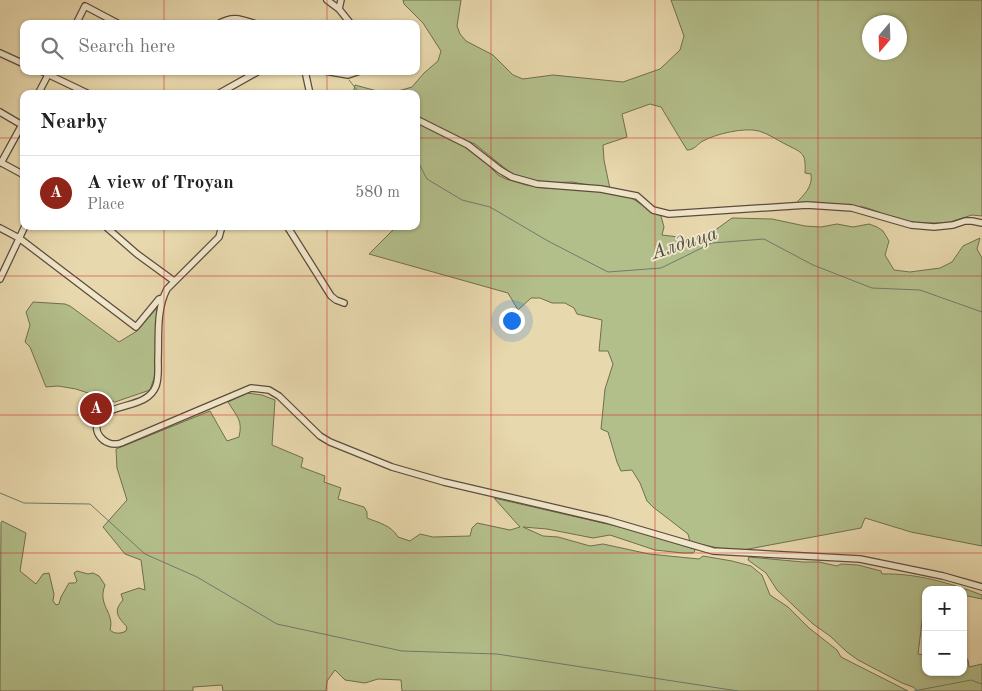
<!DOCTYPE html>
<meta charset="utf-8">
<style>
body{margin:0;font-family:"Old Standard TT",serif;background:#f6f6f6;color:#222}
.controls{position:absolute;right:15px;bottom:15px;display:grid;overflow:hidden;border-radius:10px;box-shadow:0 1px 4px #0004}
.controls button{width:45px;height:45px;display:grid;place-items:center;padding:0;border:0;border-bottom:1px solid #e0e0e0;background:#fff;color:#222;font:25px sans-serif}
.compass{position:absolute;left:862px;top:15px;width:45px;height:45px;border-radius:50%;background:#fff;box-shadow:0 1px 4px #0004;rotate:199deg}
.you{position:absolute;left:511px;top:320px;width:18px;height:18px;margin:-12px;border:4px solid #fff;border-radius:50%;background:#1a73e8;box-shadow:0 0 0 8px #1a73e833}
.badge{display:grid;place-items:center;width:32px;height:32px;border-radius:50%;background:#8f2418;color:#fff;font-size:16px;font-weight:700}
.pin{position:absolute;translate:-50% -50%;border:2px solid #fff;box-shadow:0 1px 5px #0006}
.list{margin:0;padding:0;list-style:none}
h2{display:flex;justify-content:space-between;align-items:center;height:65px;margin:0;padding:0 20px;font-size:21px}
h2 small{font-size:16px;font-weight:400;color:#767676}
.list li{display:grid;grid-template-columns:32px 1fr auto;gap:15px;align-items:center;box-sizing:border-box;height:75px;padding:0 20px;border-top:1px solid #e0e0e0}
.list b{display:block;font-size:19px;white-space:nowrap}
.list p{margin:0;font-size:16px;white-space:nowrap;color:#767676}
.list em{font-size:16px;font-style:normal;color:#767676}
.icon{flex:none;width:28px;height:28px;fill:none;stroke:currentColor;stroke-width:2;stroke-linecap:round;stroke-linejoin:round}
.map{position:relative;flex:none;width:982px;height:691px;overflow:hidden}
.search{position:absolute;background:#fff;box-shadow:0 1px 4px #0004;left:20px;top:20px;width:400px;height:55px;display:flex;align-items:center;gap:12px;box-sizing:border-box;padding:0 18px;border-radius:10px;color:#767676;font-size:19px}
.panel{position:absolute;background:#fff;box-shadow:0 1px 4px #0004;left:20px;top:90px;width:400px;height:140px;border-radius:10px}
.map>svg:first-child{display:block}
.green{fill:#b3bf8b;stroke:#706e50;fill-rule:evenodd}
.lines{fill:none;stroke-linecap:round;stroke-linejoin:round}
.stream{stroke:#6d7c6b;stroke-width:1}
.minor-casing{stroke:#5c4c3c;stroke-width:8}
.minor{stroke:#f0e6ca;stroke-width:5.5}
.grid{fill:none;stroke:#d62828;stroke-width:1;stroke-opacity:0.55}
.labels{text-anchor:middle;stroke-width:4;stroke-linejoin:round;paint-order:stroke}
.water-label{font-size:20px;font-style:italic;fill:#4d4d41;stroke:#f0e6ca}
</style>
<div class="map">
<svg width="982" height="691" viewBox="0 0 982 691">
<rect width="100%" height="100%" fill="#e8d8ad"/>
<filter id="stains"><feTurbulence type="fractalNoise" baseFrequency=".004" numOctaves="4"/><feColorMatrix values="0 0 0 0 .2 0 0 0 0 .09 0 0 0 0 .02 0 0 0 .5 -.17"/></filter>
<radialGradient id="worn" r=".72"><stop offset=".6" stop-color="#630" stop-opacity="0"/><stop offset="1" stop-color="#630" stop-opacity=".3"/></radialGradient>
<path class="green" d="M403 0H461L457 26 460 34 466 41 493 55 513 75 523 79 553 75 623 82 660 69 680 50 684 36 671 0H982V216L972 215 947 223H915L891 217 876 211 864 207 795 204C804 195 813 187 811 174L805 173C806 153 803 153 787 145 777 140 769 134 759 131 745 127 715 134 703 141 697 144 695 150 687 150L661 107 650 104 622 114 627 137 603 145 604 160 610 189 572 182 541 183 512 174 475 144 455 136 416 116V94H353L355 85 388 94 412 87 424 73 438 61 441 51 423 23 404 4ZM870 22H900V52H870Z
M416 120 474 151 498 175 506 179 526 185 544 188 571 187 627 195 644 206 663 212 661 216 664 227 662 235 687 238 700 237 714 231 732 218 772 219 805 226 821 227 837 224 853 227 869 224 877 227 883 231 889 241 885 255 894 270 910 272 940 268 952 262 963 246 980 238 977 249 982 258V546L911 532 865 518 861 528 743 550 723 549 690 542 688 534 653 507 647 501 640 483 632 470 621 471 617 462 608 432 601 429 605 389 613 364 608 351H599L602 320 577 314 574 308 565 303H552L540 298H531L518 310 508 293 369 254 397 226H416Z
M33 302 65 304 70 306 119 342 137 331 157 308 155 375 150 390 115 402 76 389 58 386 46 387 30 347 25 342 30 325 26 312Z
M247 393 262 395 275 400 272 445 303 458 301 467 325 476 324 482 341 488 338 499 364 507 367 512V518C379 523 391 525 398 537L410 541 420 534 433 537 470 536 472 528 477 523 510 530 520 527 494 498 642 532 694 549 695 551 693 553H683L655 550 610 535 593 538 547 529 523 527 543 536 558 537 590 546 603 544 649 554 699 559 703 556 732 561 751 566 762 575 770 595 788 607 809 628 837 650 841 657 908 691H402L401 680 378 679 365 683 345 680 335 670 327 681 326 691H223L222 685 193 687V691H0L1 523 2 521 26 533 20 571 36 584 43 574 49 573 54 594 53 601 56 605 59 604 61 597 69 583H75L77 581 74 573 77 571 88 574 93 573 99 576 105 585C97 606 115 612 110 630 114 634 121 634 126 631L127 627C119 618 112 612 123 600L121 594 139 588 145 590 141 560 125 554 103 527 127 500 117 468 116 449 210 411 227 441 239 437C243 420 237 417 228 402Z
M749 557 803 562H819L837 566 841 564 858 565 881 571 882 574C916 573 950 583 982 595V599L963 595V590H926L918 654 926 655V672H963V659L965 656 968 660 969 667 982 664V691H918L913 687 902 683 858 660 847 652 830 636 813 624 777 590 766 573 748 560Z"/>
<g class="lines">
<path class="stream" d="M349 80 357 90 364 94
M416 158 427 179 462 200 490 207 548 241 608 272 661 268 712 243 764 239 813 265 872 288 920 290 982 312
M0 493 24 503 90 504 145 554 197 577 277 624 402 651 497 654 738 691
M914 691 971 680 982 684"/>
<defs>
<path id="minor" d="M327 0 339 9 351 24
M339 9 341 0
M76 24 85 6 119 24
M218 24C233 15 241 19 256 24
M0 53 24 64
M41 71 89 94
M305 71 310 94
M325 71 348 75 360 71
M38 94 50 71
M218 94 259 71
M0 112 22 125
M416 119 468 145 500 170 512 177 537 184 601 189 637 196 653 210 669 214 807 205 852 208 911 225 934 227 953 225 965 221H972L982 223
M0 162 24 175
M1 163 24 121
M105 226 137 254 174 281
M222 226 219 237 167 289C156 310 159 336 158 360 158 368 159 378 156 386 148 407 118 403 103 415 87 428 104 449 121 443L251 388 269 390 279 396 320 436 330 442 392 467 444 482 607 520 713 551 860 559 943 576 982 587
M287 226 331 296 336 300 344 303
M0 228 19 238 136 327 159 299 162 298
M0 279 25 226"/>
</defs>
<use href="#minor" class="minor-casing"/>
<use href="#minor" class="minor"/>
</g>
<path class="grid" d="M164 0V24M327 0V24M491 0V691M655 0V691M818 0V691M164 71V94M327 71V94M0 138H24M416 138H982M164 226V691M327 226V691M0 276H982M0 415H982M0 553H982"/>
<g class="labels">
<g class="water-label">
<text transform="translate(684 242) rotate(-18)" y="7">Алдица</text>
</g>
</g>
<rect width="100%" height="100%" filter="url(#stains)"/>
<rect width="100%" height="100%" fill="url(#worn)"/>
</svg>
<div class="controls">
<button>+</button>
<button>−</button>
</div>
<svg class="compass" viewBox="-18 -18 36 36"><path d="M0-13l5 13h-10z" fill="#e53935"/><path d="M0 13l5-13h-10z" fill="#767676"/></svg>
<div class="you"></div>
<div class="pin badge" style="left:96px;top:409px">A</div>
<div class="search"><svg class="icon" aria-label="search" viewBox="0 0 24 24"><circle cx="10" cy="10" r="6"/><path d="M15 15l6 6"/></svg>Search here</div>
<section class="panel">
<h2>Nearby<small></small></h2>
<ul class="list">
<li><span class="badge">A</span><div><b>A view of Troyan</b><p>Place</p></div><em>580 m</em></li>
</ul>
</section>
</div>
